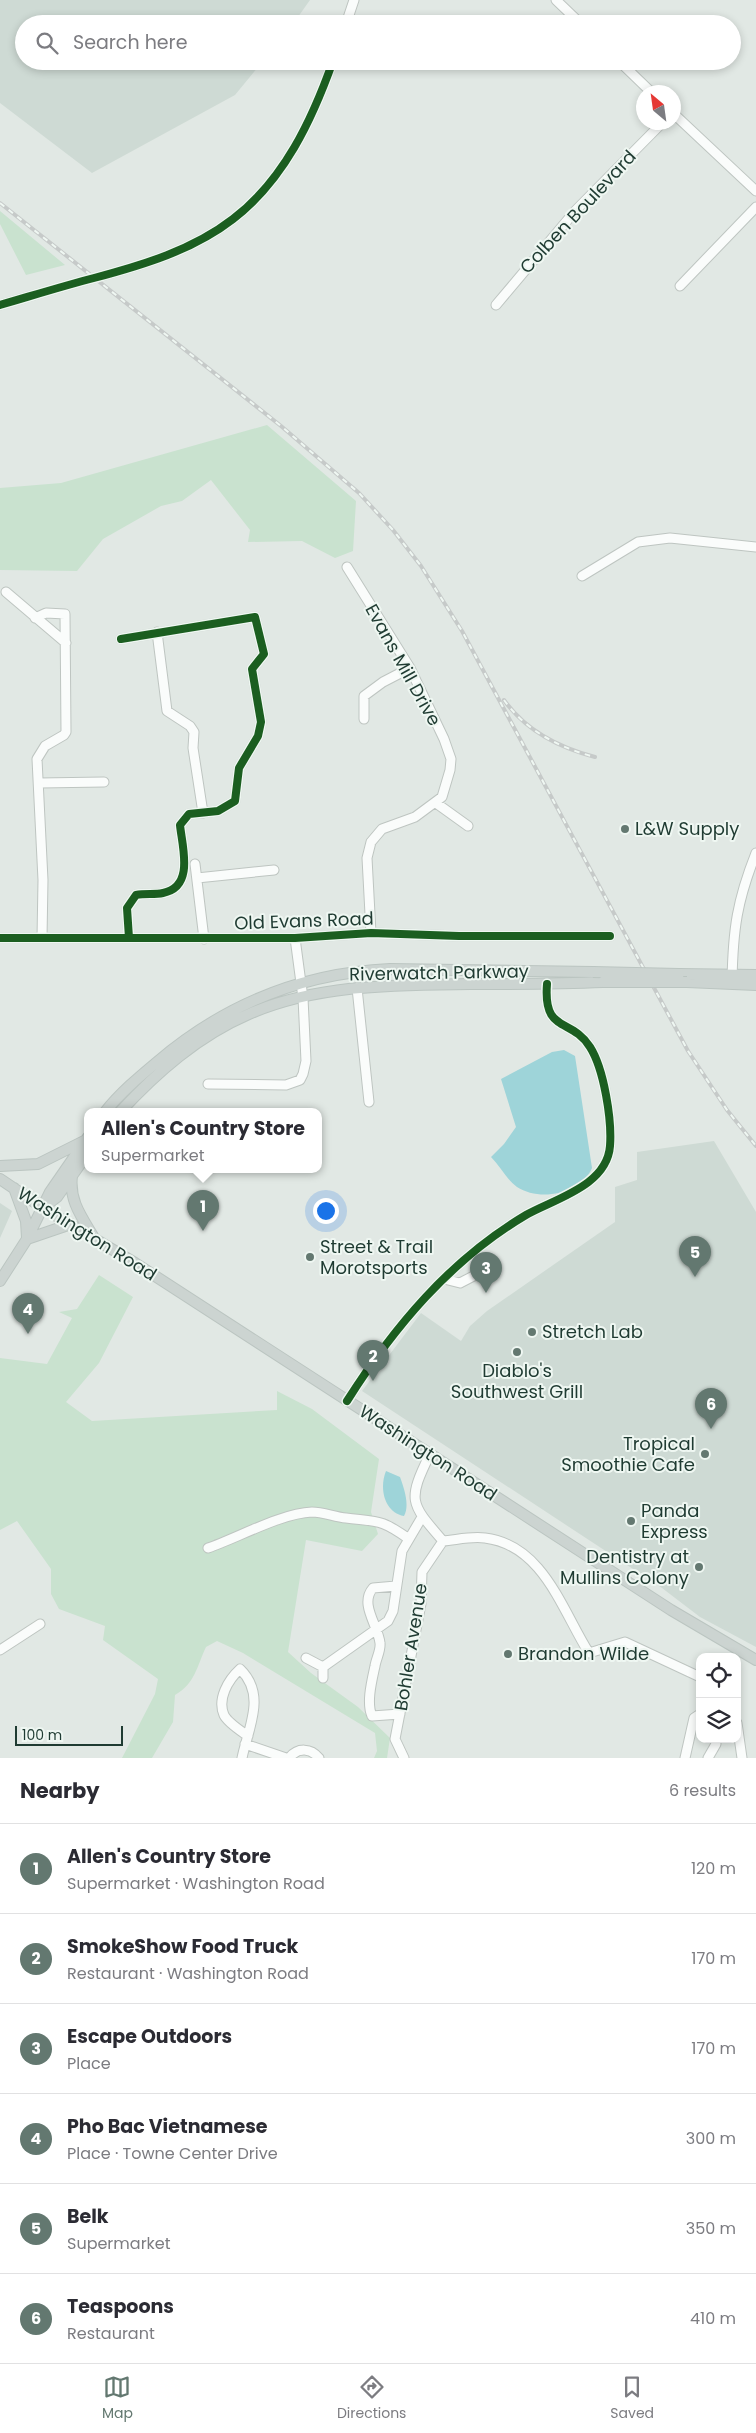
<!DOCTYPE html>
<meta charset="utf-8">
<style>
body{margin:0;font-family:Poppins,sans-serif;background:#f2f2f3;color:#2b2b33}
.controls{position:absolute;right:15px;bottom:15px;display:grid;overflow:hidden;border-radius:10px;box-shadow:0 2px 8px #0003}
.controls button{width:45px;height:45px;display:grid;place-items:center;padding:0;border:0;border-bottom:1px solid #e1e1e2;background:#fff;color:#2b2b33;font:25px sans-serif}
.compass{position:absolute;left:636px;top:85px;width:45px;height:45px;border-radius:50%;background:#fff;box-shadow:0 2px 8px #0003;rotate:331deg}
.scale{position:absolute;left:15px;bottom:12px;width:108px;box-sizing:border-box;padding-left:5px;border:2px solid #1f3b32;border-top:0;font-size:14px;line-height:18px;white-space:nowrap;color:#1f3b32;-webkit-text-stroke:4px #eff7f2;paint-order:stroke}
.you{position:absolute;left:325px;top:1210px;width:18px;height:18px;margin:-12px;border:4px solid #fff;border-radius:50%;background:#1a73e8;box-shadow:0 0 0 8px #1a73e833}
.badge{display:grid;place-items:center;width:32px;height:32px;border-radius:50%;background:#637870;color:#fff;font-size:16px;font-weight:700}
.pin{position:absolute;translate:-50% -41px;filter:drop-shadow(0 1px 2px #0008)}
.pin::after{content:'';position:absolute;top:26px;width:18px;height:15px;background:inherit;clip-path:polygon(0 0,100% 0,50% 100%)}
.popup{position:absolute;left:84px;top:1108px;width:238px;height:65px;box-sizing:border-box;display:grid;place-content:center;border-radius:10px;background:#fff;filter:drop-shadow(0 1px 4px #0005);font-size:16px;white-space:nowrap;color:#7c7c81}
.popup b{font-size:19px;color:#2b2b33}
.popup::after{content:'';position:absolute;left:50%;top:100%;margin-left:-10px;border:10px solid transparent;border-top-color:#fff}
.list{margin:0;padding:0;list-style:none}
h2{display:flex;justify-content:space-between;align-items:center;height:65px;margin:0;padding:0 20px;font-size:21px}
h2 small{font-size:16px;font-weight:400;color:#7c7c81}
.list li{display:grid;grid-template-columns:32px 1fr auto;gap:15px;align-items:center;box-sizing:border-box;height:90px;padding:0 20px;border-top:1px solid #e1e1e2}
.list b{display:block;font-size:19px;white-space:nowrap}
.list p{margin:0;font-size:16px;white-space:nowrap;color:#7c7c81}
.list em{font-size:16px;font-style:normal;color:#7c7c81}
.icon{flex:none;width:28px;height:28px;fill:none;stroke:currentColor;stroke-width:2;stroke-linecap:round;stroke-linejoin:round}
.map{position:relative;flex:none;width:756px;height:1758px;overflow:hidden}
.search{position:absolute;background:#fff;box-shadow:0 2px 8px #0003;left:15px;right:15px;top:15px;height:55px;display:flex;align-items:center;gap:12px;box-sizing:border-box;padding:0 18px;border-radius:28px;color:#7c7c81;font-size:19px}
.sheet{height:605px;background:#fff}
nav{display:flex;justify-content:space-around;align-items:center;box-sizing:border-box;height:70px;border-top:1px solid #e1e1e2;background:#fff;font-size:14px;color:#7c7c81}
nav a{display:grid;justify-items:center;gap:2px}
nav .on{color:#637870}
.map>svg:first-child{display:block}
.built{fill:#cedad4}
.green{fill:#c9e2cf}
.water{fill:#9ed4d9}
.lines{fill:none;stroke-linecap:round;stroke-linejoin:round}
.minor-casing{stroke:#bec5c1;stroke-width:11}
.major-casing{stroke:#bbc5c1;stroke-width:12}
.minor{stroke:#fafcfb;stroke-width:9}
.major{stroke:#ccd4d1;stroke-width:10}
.rail-casing{stroke:#c6cac9;stroke-width:4}
.rail{stroke:#eff7f2;stroke-width:2;stroke-dasharray:5.5;stroke-linecap:butt}
.major-bridge-casing{stroke:#bbc5c1;stroke-width:12;stroke-linecap:butt}
.major-bridge{stroke:#ccd4d1;stroke-width:10}
.cycleway-casing{stroke:#eff7f2;stroke-width:11}
.cycleway{stroke:#1b5e20;stroke-width:8}
.poi-dot{fill:#637870;stroke:#eff7f2;stroke-width:2}
.labels{text-anchor:middle;stroke-width:4;stroke-linejoin:round;paint-order:stroke}
.street-label{font-size:18px;fill:#1f3b32;stroke:#eff7f2}
.poi-label{font-size:18px;fill:#1f3b32;stroke:#eff7f2;text-anchor:start}
</style>
<div class="map">
<svg width="756" height="1758" viewBox="0 0 756 1758">
<rect width="100%" height="100%" fill="#e1e8e4"/>
<path class="built" d="M0 0H310L293 24H24V61H263L235 95 92 173 0 103Z
M714 1141 756 1212V1647L700 1617 662 1588 362 1391 421 1313 461 1341 470 1326 487 1311 615 1222V1187L637 1180V1152Z
M0 1203 12 1211 0 1238Z"/>
<path class="green" d="M0 211 65 265 26 275 0 224Z
M267 425 356 501 353 551 335 558 302 541 248 542 250 530 211 480 182 501 161 506 103 539 77 571 0 570V488L61 483Z
M99 1275 133 1297 99 1363 66 1402 92 1421 277 1410V1391L312 1409 379 1459 371 1512 378 1534 362 1551 306 1540 288 1652 311 1673 358 1707 390 1738 387 1758H374L377 1751 375 1733 243 1653 217 1641 206 1647C197 1666 195 1684 175 1695L173 1722 152 1758H122L155 1694 158 1679 103 1640 105 1626 59 1609 51 1594V1569L17 1521 0 1530V1358L47 1364 72 1318 59 1312 77 1309Z"/>
<path class="water" d="M564 1050 575 1056 592 1168C581 1194 540 1202 517 1187 507 1180 500 1166 491 1157L504 1144 516 1127 501 1079 552 1052Z
M386 1471 400 1477C404 1488 410 1505 404 1516 384 1512 379 1488 386 1471Z"/>
<g class="lines">
<defs>
<path id="minor" d="M556 0 581 24
M346 24 354 0
M619 61 651 92
M674 114 756 191
M680 286 756 207
M0 305C31 296 63 286 94 278 143 265 193 250 233 219 284 180 312 120 333 61
M496 305 576 210 663 122
M347 567 410 668 444 739 451 759 450 770 442 797 415 817 382 829 371 842 367 858 371 933
M582 576 638 542 670 538 756 547
M6 592 66 643
M35 618 46 613 65 614 66 732 64 735 45 746 37 759 43 880 42 938
M157 632 167 711 190 726 194 732 193 748 203 813
M121 639 255 617 264 654 252 669 261 722 258 736 239 768 235 801 218 811 189 814 180 825C182 846 195 887 163 893 154 895 146 893 136 895L127 908 129 938
M364 719V696L383 682 410 668
M40 783 104 782
M436 803 468 826
M195 864 204 939
M197 878 274 870
M0 938H295L371 933 459 936H610
M732 981C733 929 737 901 756 853
M357 988 369 1102
M208 1084 286 1085 300 1080 303 1074 306 1061 303 998 295 938
M444 1279 460 1283 487 1269
M347 1401C394 1327 450 1260 526 1215 554 1199 607 1186 610 1146 612 1120 604 1069 590 1047 571 1017 543 1034 547 984
M430 1454C407 1501 410 1503 443 1541
M443 1541C456 1540 471 1536 485 1538 543 1545 562 1610 589 1653L625 1642 700 1677
M208 1548C237 1538 282 1513 312 1512 323 1512 335 1517 346 1518 379 1522 381 1519 409 1539
M396 1586 373 1588C359 1604 378 1625 380 1643 381 1650 376 1659 375 1666 372 1680 366 1703 372 1716L400 1714
M0 1650 40 1624
M306 1658 323 1667 388 1621 393 1611 402 1551 422 1517
M323 1678V1667
M737 1723 742 1758
M245 1744 286 1758
M242 1758C248 1728 267 1695 240 1669 228 1680 217 1699 224 1715 228 1723 241 1731 248 1736
M289 1758C298 1747 311 1748 319 1758
M404 1758 395 1739 421 1604 422 1572 443 1541
M685 1758 694 1718 700 1714
M708 1758 716 1744 715 1739"/>
<path id="major" d="M679 974 756 975
M687 982 756 985
M105 1112C120 1093 139 1077 157 1062 225 1004 301 973 390 969L593 972
M120 1112C157 1072 198 1036 249 1014 318 984 396 985 470 984 514 984 558 984 603 982
M0 1166 38 1164 86 1140
M72 1176C69 1200 81 1216 93 1236
M0 1179 43 1208 135 1263 671 1610 756 1660
M14 1188 26 1221 27 1238
M44 1207 57 1197 88 1153
M27 1239 71 1224
M0 1281 27 1239 50 1192 88 1137"/>
</defs>
<use href="#minor" class="minor-casing"/>
<use href="#major" class="major-casing"/>
<use href="#minor" class="minor"/>
<use href="#major" class="major"/>
<defs>
<path id="rail" d="M0 203 281 426 359 493 393 530 421 566 462 631 688 1051 727 1110 756 1146
M504 700C526 731 560 748 595 757"/>
</defs>
<use href="#rail" class="rail-casing"/>
<use href="#rail" class="rail"/>
<defs>
<path id="major-bridge" d="M593 972 679 974
M603 982H687"/>
</defs>
<use href="#major-bridge" class="major-bridge-casing"/>
<use href="#major-bridge" class="major-bridge"/>
<defs>
<path id="cycleway" d="M0 305C31 296 63 286 94 278 143 265 193 250 233 219 284 180 312 120 333 61
M121 639 255 617 264 654 252 669 261 722 258 736 239 768 235 801 218 811 189 814 180 825C182 846 195 887 163 893 154 895 146 893 136 895L127 908 129 938
M0 938H295L371 933 459 936H610
M347 1401C394 1327 450 1260 526 1215 554 1199 607 1186 610 1146 612 1120 604 1069 590 1047 571 1017 543 1034 547 984"/>
</defs>
<use href="#cycleway" class="cycleway-casing"/>
<use href="#cycleway" class="cycleway"/>
</g>
<g class="poi-dot">
<circle cx="625" cy="829" r="5"/>
<circle cx="310" cy="1257" r="5"/>
<circle cx="532" cy="1332" r="5"/>
<circle cx="517" cy="1352" r="5"/>
<circle cx="705" cy="1454" r="5"/>
<circle cx="631" cy="1521" r="5"/>
<circle cx="699" cy="1567" r="5"/>
<circle cx="508" cy="1654" r="5"/>
</g>
<g class="labels">
<g class="street-label">
<text transform="translate(578 212) rotate(-47)" y="6">Colben Boulevard</text>
<text transform="translate(403 665) rotate(61)" y="6">Evans Mill Drive</text>
<text transform="translate(304 921) rotate(-2)" y="6">Old Evans Road</text>
<text transform="translate(439 973) rotate(-1)" y="6">Riverwatch Parkway</text>
<text transform="translate(87 1234) rotate(32)" y="6">Washington Road</text>
<text transform="translate(428 1453) rotate(33)" y="6">Washington Road</text>
<text transform="translate(411 1647) rotate(-81)" y="6">Bohler Avenue</text>
</g>
<g class="poi-label">
<text x="635" y="835">L&amp;W Supply</text>
<text x="320" y="1253">Street &amp; Trail<tspan x="320" dy="21">Morotsports</tspan></text>
<text x="542" y="1338">Stretch Lab</text>
<text x="517" y="1377" text-anchor="middle">Diablo's<tspan x="517" dy="21">Southwest Grill</tspan></text>
<text x="695" y="1450" text-anchor="end">Tropical<tspan x="695" dy="21">Smoothie Cafe</tspan></text>
<text x="641" y="1517">Panda<tspan x="641" dy="21">Express</tspan></text>
<text x="689" y="1563" text-anchor="end">Dentistry at<tspan x="689" dy="21">Mullins Colony</tspan></text>
<text x="518" y="1660">Brandon Wilde</text>
</g>
</g>
</svg>
<div class="controls">
<button><svg class="icon" aria-label="locate" viewBox="0 0 24 24"><circle cx="12" cy="12" r="6"/><path d="M12 2v4M12 18v4M2 12h4M18 12h4"/></svg></button>
<button><svg class="icon" aria-label="layers" viewBox="0 0 24 24"><path d="M12 4l9 5-9 5-9-5zM3 14l9 5 9-5"/></svg></button>
</div>
<svg class="compass" viewBox="-18 -18 36 36"><path d="M0-13l5 13h-10z" fill="#e53935"/><path d="M0 13l5-13h-10z" fill="#7c7c81"/></svg>
<div class="scale">100 m</div>
<div class="you"></div>
<div class="pin badge" style="left:203px;top:1231px">1</div>
<div class="popup"><b>Allen's Country Store</b>Supermarket</div>
<div class="pin badge" style="left:373px;top:1381px">2</div>
<div class="pin badge" style="left:486px;top:1293px">3</div>
<div class="pin badge" style="left:28px;top:1334px">4</div>
<div class="pin badge" style="left:695px;top:1277px">5</div>
<div class="pin badge" style="left:711px;top:1429px">6</div>
<div class="search"><svg class="icon" aria-label="search" viewBox="0 0 24 24"><circle cx="10" cy="10" r="6"/><path d="M15 15l6 6"/></svg>Search here</div>
</div>
<section class="sheet">
<h2>Nearby<small>6 results</small></h2>
<ul class="list">
<li><span class="badge">1</span><div><b>Allen's Country Store</b><p>Supermarket · Washington Road</p></div><em>120 m</em></li>
<li><span class="badge">2</span><div><b>SmokeShow Food Truck</b><p>Restaurant · Washington Road</p></div><em>170 m</em></li>
<li><span class="badge">3</span><div><b>Escape Outdoors</b><p>Place</p></div><em>170 m</em></li>
<li><span class="badge">4</span><div><b>Pho Bac Vietnamese</b><p>Place · Towne Center Drive</p></div><em>300 m</em></li>
<li><span class="badge">5</span><div><b>Belk</b><p>Supermarket</p></div><em>350 m</em></li>
<li><span class="badge">6</span><div><b>Teaspoons</b><p>Restaurant</p></div><em>410 m</em></li>
</ul>
</section>
<nav>
<a class="on"><svg class="icon" aria-label="map" viewBox="0 0 24 24"><path d="M3 6l6-2 6 2 6-2v14l-6 2-6-2-6 2zM9 4v14M15 6v14"/></svg>Map</a>
<a><svg class="icon" aria-label="directions" viewBox="0 0 24 24"><path d="M12 3l9 9-9 9-9-9zM9 14v-3h6M13 9l2 2-2 2"/></svg>Directions</a>
<a><svg class="icon" aria-label="saved" viewBox="0 0 24 24"><path d="M7 4h10v16l-5-4-5 4z"/></svg>Saved</a>
</nav>
